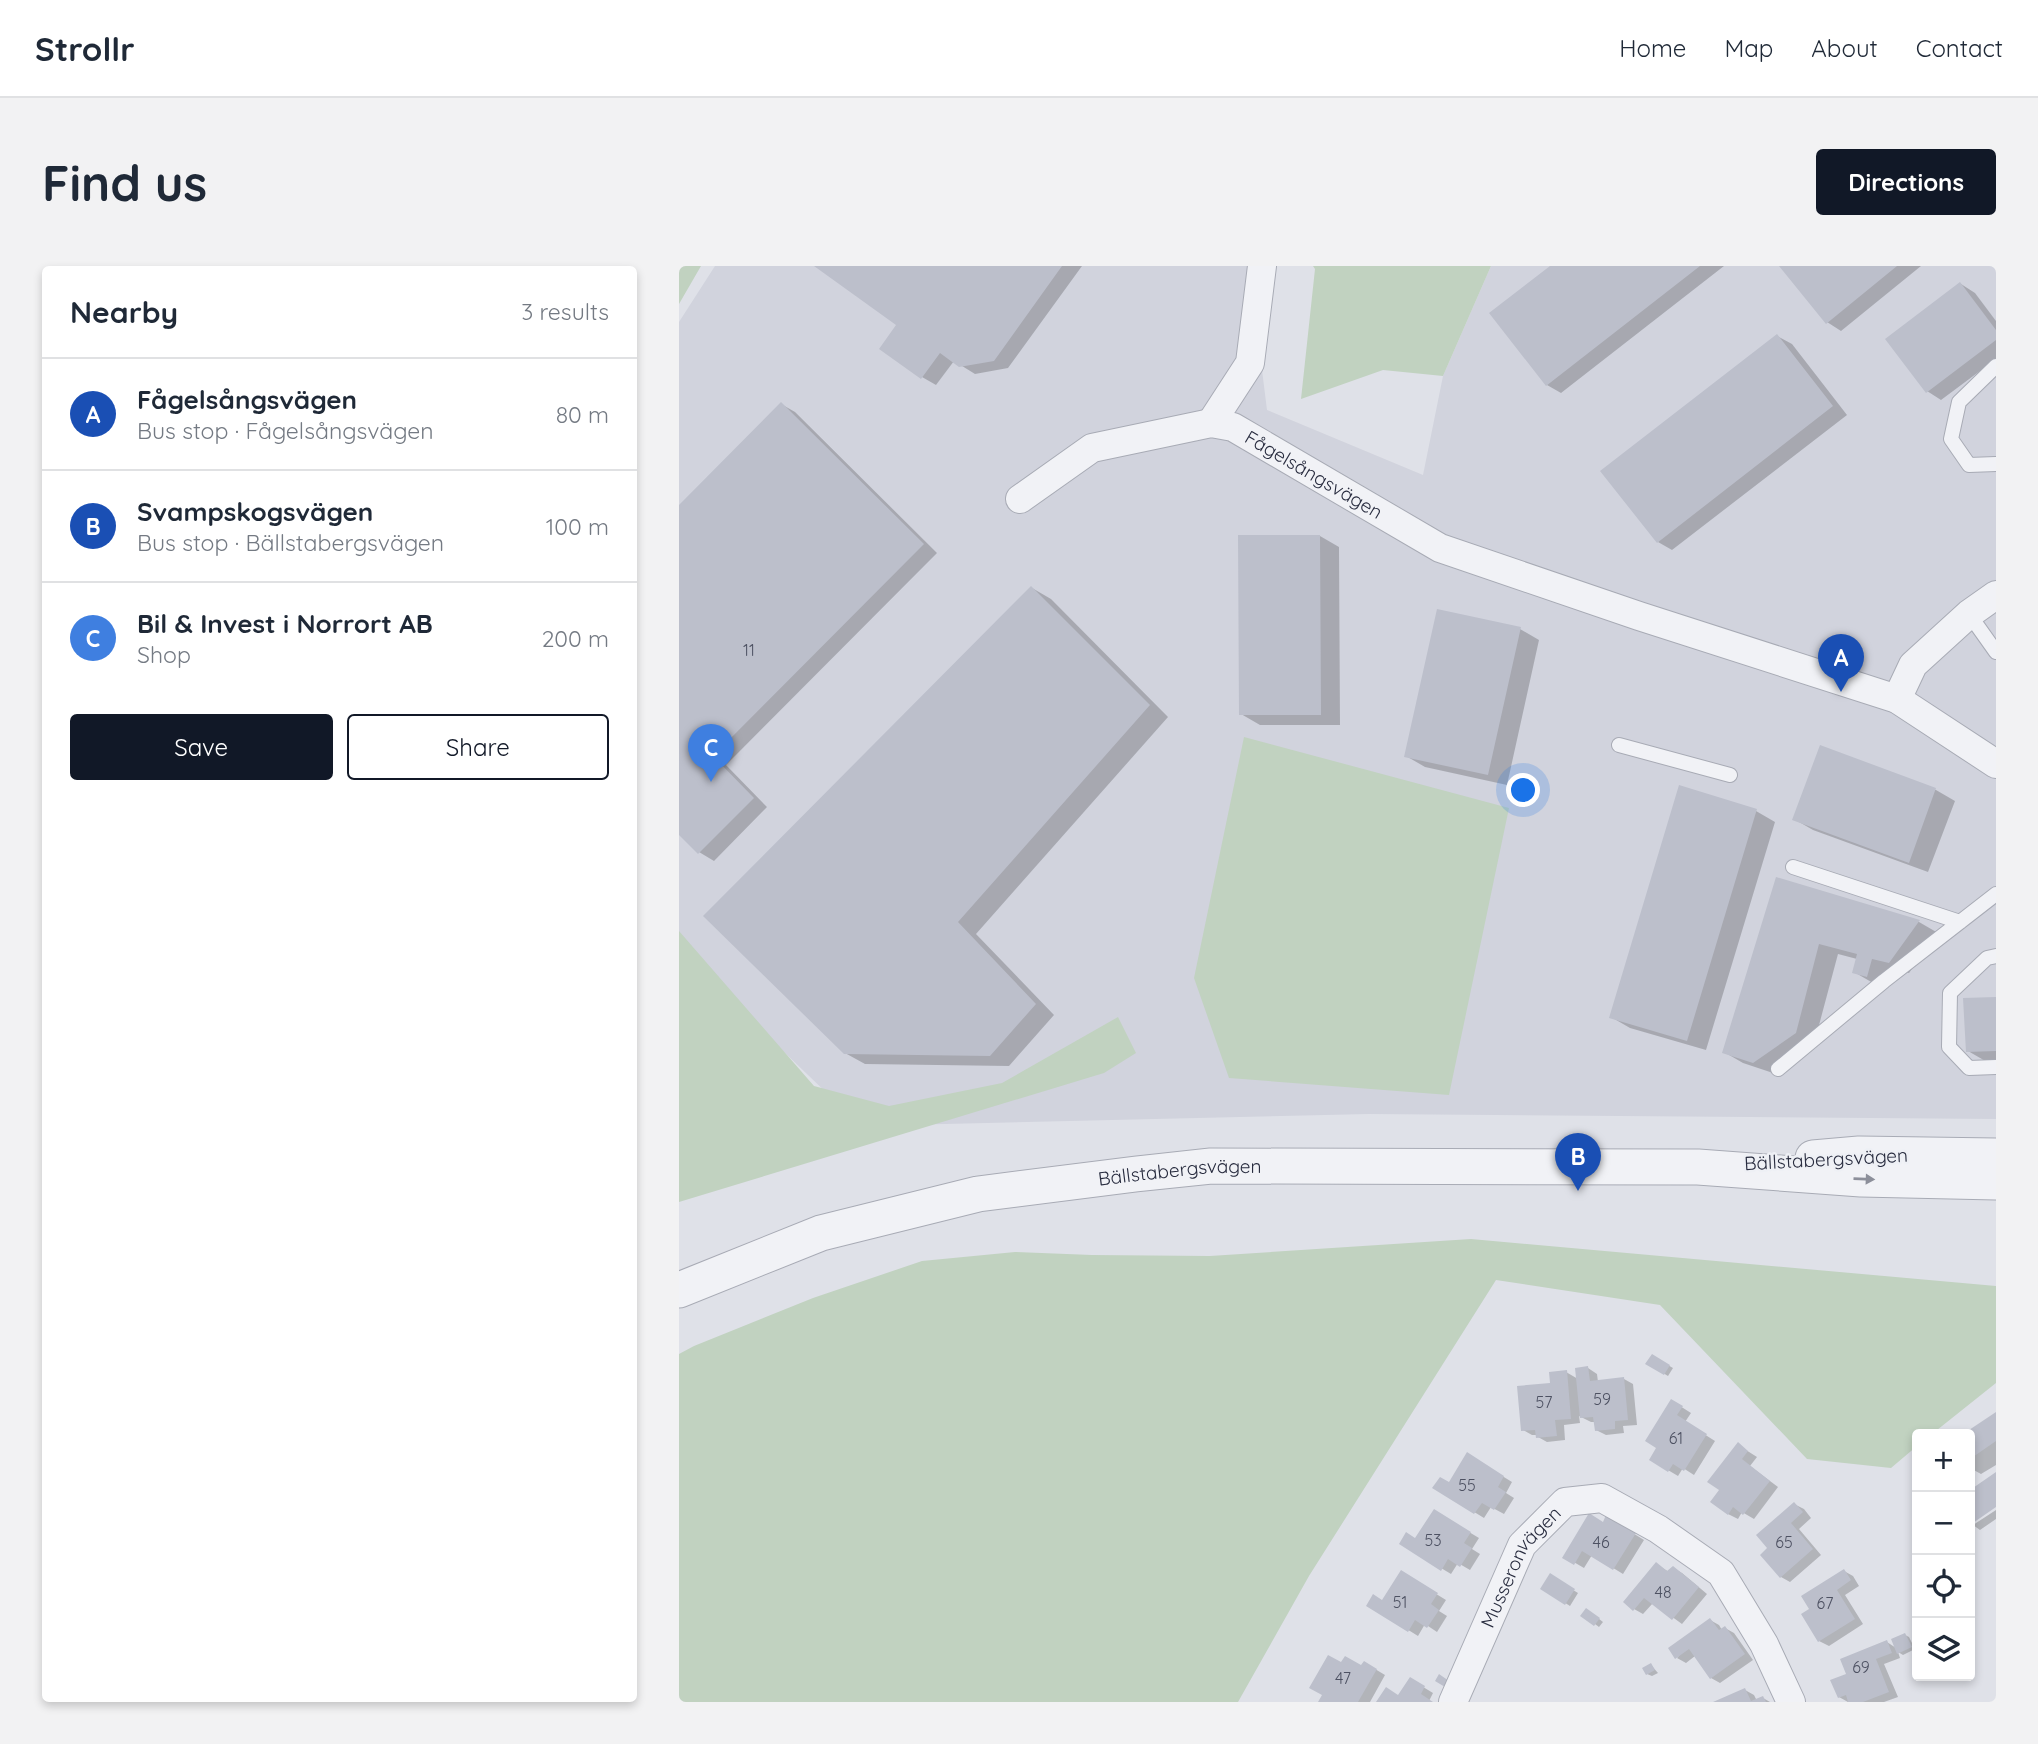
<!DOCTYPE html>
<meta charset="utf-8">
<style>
body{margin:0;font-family:Quicksand,sans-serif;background:#f2f2f3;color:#1f2937}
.controls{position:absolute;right:21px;bottom:21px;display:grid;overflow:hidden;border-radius:7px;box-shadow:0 4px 10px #0003}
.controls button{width:63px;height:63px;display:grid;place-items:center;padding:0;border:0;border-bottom:2px solid #e0e1e3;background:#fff;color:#1f2937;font:35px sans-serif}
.you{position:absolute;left:845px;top:525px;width:24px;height:24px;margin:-18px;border:5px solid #fff;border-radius:50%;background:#1a73e8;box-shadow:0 0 0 10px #1a73e833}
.badge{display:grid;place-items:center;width:46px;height:46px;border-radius:50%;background:#111827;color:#fff;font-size:23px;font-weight:700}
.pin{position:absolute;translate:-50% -58px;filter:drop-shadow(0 2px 4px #0008)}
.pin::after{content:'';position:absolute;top:37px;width:24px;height:21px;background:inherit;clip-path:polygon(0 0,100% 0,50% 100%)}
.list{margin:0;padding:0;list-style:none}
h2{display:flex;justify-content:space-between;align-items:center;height:91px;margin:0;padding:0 28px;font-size:30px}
h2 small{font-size:23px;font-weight:400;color:#747a83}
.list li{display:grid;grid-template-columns:46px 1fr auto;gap:21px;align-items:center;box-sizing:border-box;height:112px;padding:0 28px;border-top:2px solid #e0e1e3}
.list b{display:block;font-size:26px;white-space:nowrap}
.list p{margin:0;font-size:23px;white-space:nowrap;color:#747a83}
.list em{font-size:23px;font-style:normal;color:#747a83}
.actions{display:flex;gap:14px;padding:21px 28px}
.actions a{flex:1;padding:16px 0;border:2px solid #111827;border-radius:7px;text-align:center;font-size:24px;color:#111827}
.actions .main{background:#111827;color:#fff}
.icon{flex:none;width:38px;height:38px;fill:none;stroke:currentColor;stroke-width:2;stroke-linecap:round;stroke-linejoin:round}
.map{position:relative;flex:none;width:1317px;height:1436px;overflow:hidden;border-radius:7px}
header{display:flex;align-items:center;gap:42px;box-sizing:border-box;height:98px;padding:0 35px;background:#fff;border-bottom:2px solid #e0e1e3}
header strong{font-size:33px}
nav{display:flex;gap:38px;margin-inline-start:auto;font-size:24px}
.intro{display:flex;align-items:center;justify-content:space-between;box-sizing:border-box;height:168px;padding:0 42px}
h1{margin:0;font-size:49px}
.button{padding:18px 32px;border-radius:7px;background:#111827;color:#fff;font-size:24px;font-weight:700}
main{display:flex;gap:42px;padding:0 42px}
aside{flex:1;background:#fff;border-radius:7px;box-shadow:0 4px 10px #0003}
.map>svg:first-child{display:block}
.built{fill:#d1d3dd}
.green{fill:#c1d2c0}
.shadow{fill:#0003}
.building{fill:#bcbfcb}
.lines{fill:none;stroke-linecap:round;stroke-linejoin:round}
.service-casing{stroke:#a8abb5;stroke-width:16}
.minor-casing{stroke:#a8abb5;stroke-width:30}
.tertiary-casing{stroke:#a8abb5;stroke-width:37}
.service{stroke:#f1f2f6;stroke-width:14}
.minor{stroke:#f1f2f6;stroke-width:28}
.tertiary{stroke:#f1f2f6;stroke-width:35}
.oneway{fill:#8c8f9a}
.labels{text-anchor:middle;stroke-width:5;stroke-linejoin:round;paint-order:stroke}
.number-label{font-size:16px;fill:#4d5162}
.street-label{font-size:19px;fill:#282c3f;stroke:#eef0f5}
</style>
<header>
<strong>Strollr</strong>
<nav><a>Home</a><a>Map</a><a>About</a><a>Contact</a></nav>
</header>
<div class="intro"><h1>Find us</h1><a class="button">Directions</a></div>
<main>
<aside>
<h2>Nearby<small>3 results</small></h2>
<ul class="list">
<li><span class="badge" style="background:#1a4fb4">A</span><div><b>Fågelsångsvägen</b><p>Bus stop · Fågelsångsvägen</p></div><em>80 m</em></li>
<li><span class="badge" style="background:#1a4fb4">B</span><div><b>Svampskogsvägen</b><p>Bus stop · Bällstabergsvägen</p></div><em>100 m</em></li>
<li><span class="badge" style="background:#3f7fe0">C</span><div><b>Bil &amp; Invest i Norrort AB</b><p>Shop</p></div><em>200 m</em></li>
</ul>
<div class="actions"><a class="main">Save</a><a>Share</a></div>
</aside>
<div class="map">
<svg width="1317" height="1436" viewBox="0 0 1317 1436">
<rect width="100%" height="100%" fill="#dfe1e8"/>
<path class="built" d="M36 0H570L588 144 744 209 764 110 812 0H1317V853L690 848 182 860 0 685V56Z"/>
<path class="green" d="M0 0H22L0 38Z
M634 0H812L764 110 704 104 622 133 636 3Z
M565 471 830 542 770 829 550 812 515 712Z
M0 665 135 820 210 840 323 817 439 751 457 787 425 807 0 936Z
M792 973 1317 1020V1117L1253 1168H1238V1180L1212 1202 1128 1193 981 1039 817 1014 630 1310 559 1436H0V1088L15 1080 134 1032 243 995 336 986 413 989 531 990Z"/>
<path class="shadow" d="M138 0H403L329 102 296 108 275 95 257 119 243 111 219 58Z
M874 0H1045L882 127 868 119Z
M1102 0H1242L1162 65 1148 56Z
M1282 18 1296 27 1317 55V93L1262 134 1248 125Z
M1098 70 1113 78 1168 149 993 284 979 276Z
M102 138 116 146 258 287 47 499 88 541 35 595 20 586 0 566V241Z
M641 270 660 281 661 459H581L562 448Z
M353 322 372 333 489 451 297 668 375 749 330 800 186 798 166 787Z
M841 363 860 374 828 519 746 501 727 490Z
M1142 481 1257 524 1276 535 1249 606 1134 564 1115 553Z
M1077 545 1096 556 1027 784 951 762 932 751Z
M1098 613 1240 656 1259 667 1230 707 1212 702 1194 717 1175 706 1178 693 1159 688 1135 778 1094 807 1064 797 1045 786Z
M1317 733V796H1308L1289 785 1286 734Z
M973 1090 994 1102 989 1110 969 1098Z
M909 1102 918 1108 919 1116 945 1113 954 1118 958 1159 944 1160 945 1167 927 1169 917 1164V1156H912L900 1150 901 1157 885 1159 886 1174 868 1176 859 1171 858 1169H853L844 1164 873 1118 887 1106 899 1113Z
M993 1135 1012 1147 1006 1156 1036 1175 1015 1209 1004 1202 999 1210 972 1194 980 1182Z
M1317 1148V1199L1302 1208 1291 1202V1168H1288Z
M1059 1179 1078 1191 1071 1200 1099 1221 1075 1253 1063 1246 1059 1253 1049 1248 1042 1224Z
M789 1189 833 1216 827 1227 835 1232 825 1248 812 1241 805 1252 756 1222 771 1218Z
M1115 1238 1125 1243 1132 1252 1120 1263 1142 1289 1111 1316 1102 1311 1091 1282Z
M1317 1244V1253L1301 1264 1294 1259Z
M755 1245 800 1272 793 1283 801 1288 791 1304 779 1297 772 1308 722 1278 737 1274Z
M928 1251 965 1274 944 1308 913 1289 905 1302 886 1291 925 1258Z
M977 1298 990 1306 994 1302 1003 1307 1028 1328 1003 1358 974 1337 964 1348 955 1343Z
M1165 1305 1174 1310 1180 1320 1166 1329 1184 1358 1150 1380 1140 1375 1133 1344Z
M723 1307 767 1334 760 1345 768 1350 758 1366 746 1358 739 1370 689 1339 704 1336Z
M871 1310 899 1327 891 1340 863 1322Z
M911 1346 924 1356 920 1361 904 1349Z
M1031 1354 1040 1359 1043 1364 1046 1362 1055 1367 1074 1394 1041 1417 1032 1412 1016 1390 1007 1397 998 1392Z
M1226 1369 1230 1371 1236 1383 1224 1389 1219 1386 1221 1392 1205 1398 1219 1431 1205 1436H1169L1160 1431 1169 1409 1208 1376 1217 1382Z
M686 1397 706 1409 691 1436H641L663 1399 683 1402Z
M972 1399 979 1407 973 1410 968 1408Z
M731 1413 754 1427 750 1435 752 1436H699L720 1431Z
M1066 1424 1075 1429 1078 1435 1084 1432 1091 1436H1038Z"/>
<path class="building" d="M135 0H383L315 95 280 101 261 87 242 113 200 83 217 59Z
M871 0H1021L867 120 810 47Z
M1100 0H1218L1147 58Z
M1281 16 1317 64V74L1247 127 1206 73Z
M1098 68 1154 140 978 277 921 205Z
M102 136 245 278 34 490 75 532 19 588 0 569V239Z
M559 269H641L642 449H560Z
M352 320 471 439 279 656 357 738 311 790 165 788 24 650Z
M758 343 842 361 809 509 725 491Z
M1141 479 1257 522 1230 597 1113 554Z
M1000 519 1078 543 1008 775 930 752Z
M1097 611 1241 654 1210 697 1193 693 1188 711 1173 707 1178 688 1140 678 1117 767 1074 797 1043 787Z
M1317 731V785L1287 786 1284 732Z
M973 1088 991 1099 985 1109 966 1098Z
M909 1100 911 1115 945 1111 949 1154 936 1155V1163L916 1165 914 1151 901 1152 896 1102Z
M888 1104 892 1153 876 1154 878 1170 857 1172 856 1164 842 1165 838 1120 871 1117 870 1106Z
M992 1133 1004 1140 998 1149 1028 1168 1005 1205 994 1198 989 1206 970 1194 977 1182 966 1175Z
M1317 1146V1175L1291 1193V1168H1284Z
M1059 1176 1069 1185 1063 1193 1091 1215 1064 1249 1054 1241 1049 1249 1031 1236 1040 1224 1028 1216Z
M788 1186 825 1210 819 1221 827 1226 815 1244 803 1237 795 1248 753 1222 761 1211 770 1216Z
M1317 1206V1241L1291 1259V1224Z
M1115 1236 1124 1246 1112 1257 1134 1283 1101 1312 1081 1289 1088 1282 1077 1269Z
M755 1243 792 1266 785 1277 793 1282 781 1301 769 1293 762 1305 720 1278 727 1266 736 1272Z
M910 1247 924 1256 927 1249 957 1267 934 1304 903 1285 895 1299 883 1292Z
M977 1296 988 1305 994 1300 1020 1321 993 1354 965 1332 954 1345 944 1336Z
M1165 1303 1172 1314 1158 1324 1176 1353 1139 1376 1122 1348 1130 1343 1122 1330Z
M722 1304 759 1327 752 1338 760 1344 748 1362 736 1354 729 1366 687 1340 694 1328 703 1334Z
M871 1307 896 1323 886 1339 861 1323Z
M907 1342 921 1352 915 1360 901 1350Z
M1031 1352 1040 1364 1046 1360 1066 1388 1031 1413 1010 1383 996 1393 989 1382Z
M1226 1367 1233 1381 1218 1388 1212 1373Z
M1208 1374 1213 1387 1197 1393 1210 1426 1184 1436H1169L1167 1429 1159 1432 1151 1414 1167 1408 1161 1393Z
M649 1389 662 1396 666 1390 682 1399 685 1395 698 1403 679 1436H639L643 1429 630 1422Z
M972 1397 976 1404 967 1409 963 1402Z
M760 1408 770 1415 766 1421 756 1415Z
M731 1411 746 1420 742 1428 754 1436H697L707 1421 719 1429Z
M1066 1422 1072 1435 1084 1430 1087 1436H1034Z"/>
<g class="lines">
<defs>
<path id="service" d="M1317 100 1280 136 1272 173 1290 199 1317 198
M1290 348 1317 386
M940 479 1051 509
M1114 601 1281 656
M1317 690 1308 692 1271 727 1270 781 1290 802 1317 801
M1099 803 1205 715 1317 628"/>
<g id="minor">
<path d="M532 157 571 97 583 0"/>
<path id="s1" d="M341 233 413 182 532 157 554 161 761 282 960 350 1218 433 1317 498"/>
<path d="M1218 433 1234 399 1290 348 1317 329"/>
<path id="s2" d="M774 1436 843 1279 886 1236 923 1232 979 1263 1042 1307 1085 1378 1112 1436"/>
</g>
<g id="tertiary">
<path d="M1134 892 1180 888 1317 890"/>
<path id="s3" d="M0 1024 142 967 299 928 457 908 532 900 1019 901 1182 913 1317 916"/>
</g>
</defs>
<use href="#service" class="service-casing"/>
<use href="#minor" class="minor-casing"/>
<use href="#tertiary" class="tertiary-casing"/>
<use href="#service" class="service"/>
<use href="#minor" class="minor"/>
<use href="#tertiary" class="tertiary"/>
</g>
<defs><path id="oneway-solid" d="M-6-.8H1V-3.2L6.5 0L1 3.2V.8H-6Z" transform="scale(1.75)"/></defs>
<use class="oneway" href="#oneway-solid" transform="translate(1185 913) rotate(2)"/>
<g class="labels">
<g class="number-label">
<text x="70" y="390">11</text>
<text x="923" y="1139">59</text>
<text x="865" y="1142">57</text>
<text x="997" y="1178">61</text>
<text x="788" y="1225">55</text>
<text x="754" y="1280">53</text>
<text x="922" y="1282">46</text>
<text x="1105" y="1282">65</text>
<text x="984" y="1332">48</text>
<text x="721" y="1342">51</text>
<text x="1146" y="1343">67</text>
<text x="1182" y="1407">69</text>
<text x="664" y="1418">47</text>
</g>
<g class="street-label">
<text dy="7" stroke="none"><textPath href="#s1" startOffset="326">Fågelsångsvägen</textPath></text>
<text transform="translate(1147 893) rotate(-3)" y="7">Bällstabergsvägen</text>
<text dy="7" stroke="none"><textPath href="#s3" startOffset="518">Bällstabergsvägen</textPath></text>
<text dy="7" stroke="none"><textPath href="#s2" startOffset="152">Musseronvägen</textPath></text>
</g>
</g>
</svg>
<div class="controls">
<button>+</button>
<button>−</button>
<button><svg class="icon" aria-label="locate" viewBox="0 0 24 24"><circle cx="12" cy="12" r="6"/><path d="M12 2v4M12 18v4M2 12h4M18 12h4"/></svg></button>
<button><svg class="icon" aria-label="layers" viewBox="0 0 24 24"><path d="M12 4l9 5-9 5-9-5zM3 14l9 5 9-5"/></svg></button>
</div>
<div class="you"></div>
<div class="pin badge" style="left:1162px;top:426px;background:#1a4fb4">A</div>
<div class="pin badge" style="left:899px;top:925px;background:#1a4fb4">B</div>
<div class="pin badge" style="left:32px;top:516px;background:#3f7fe0">C</div>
</div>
</main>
